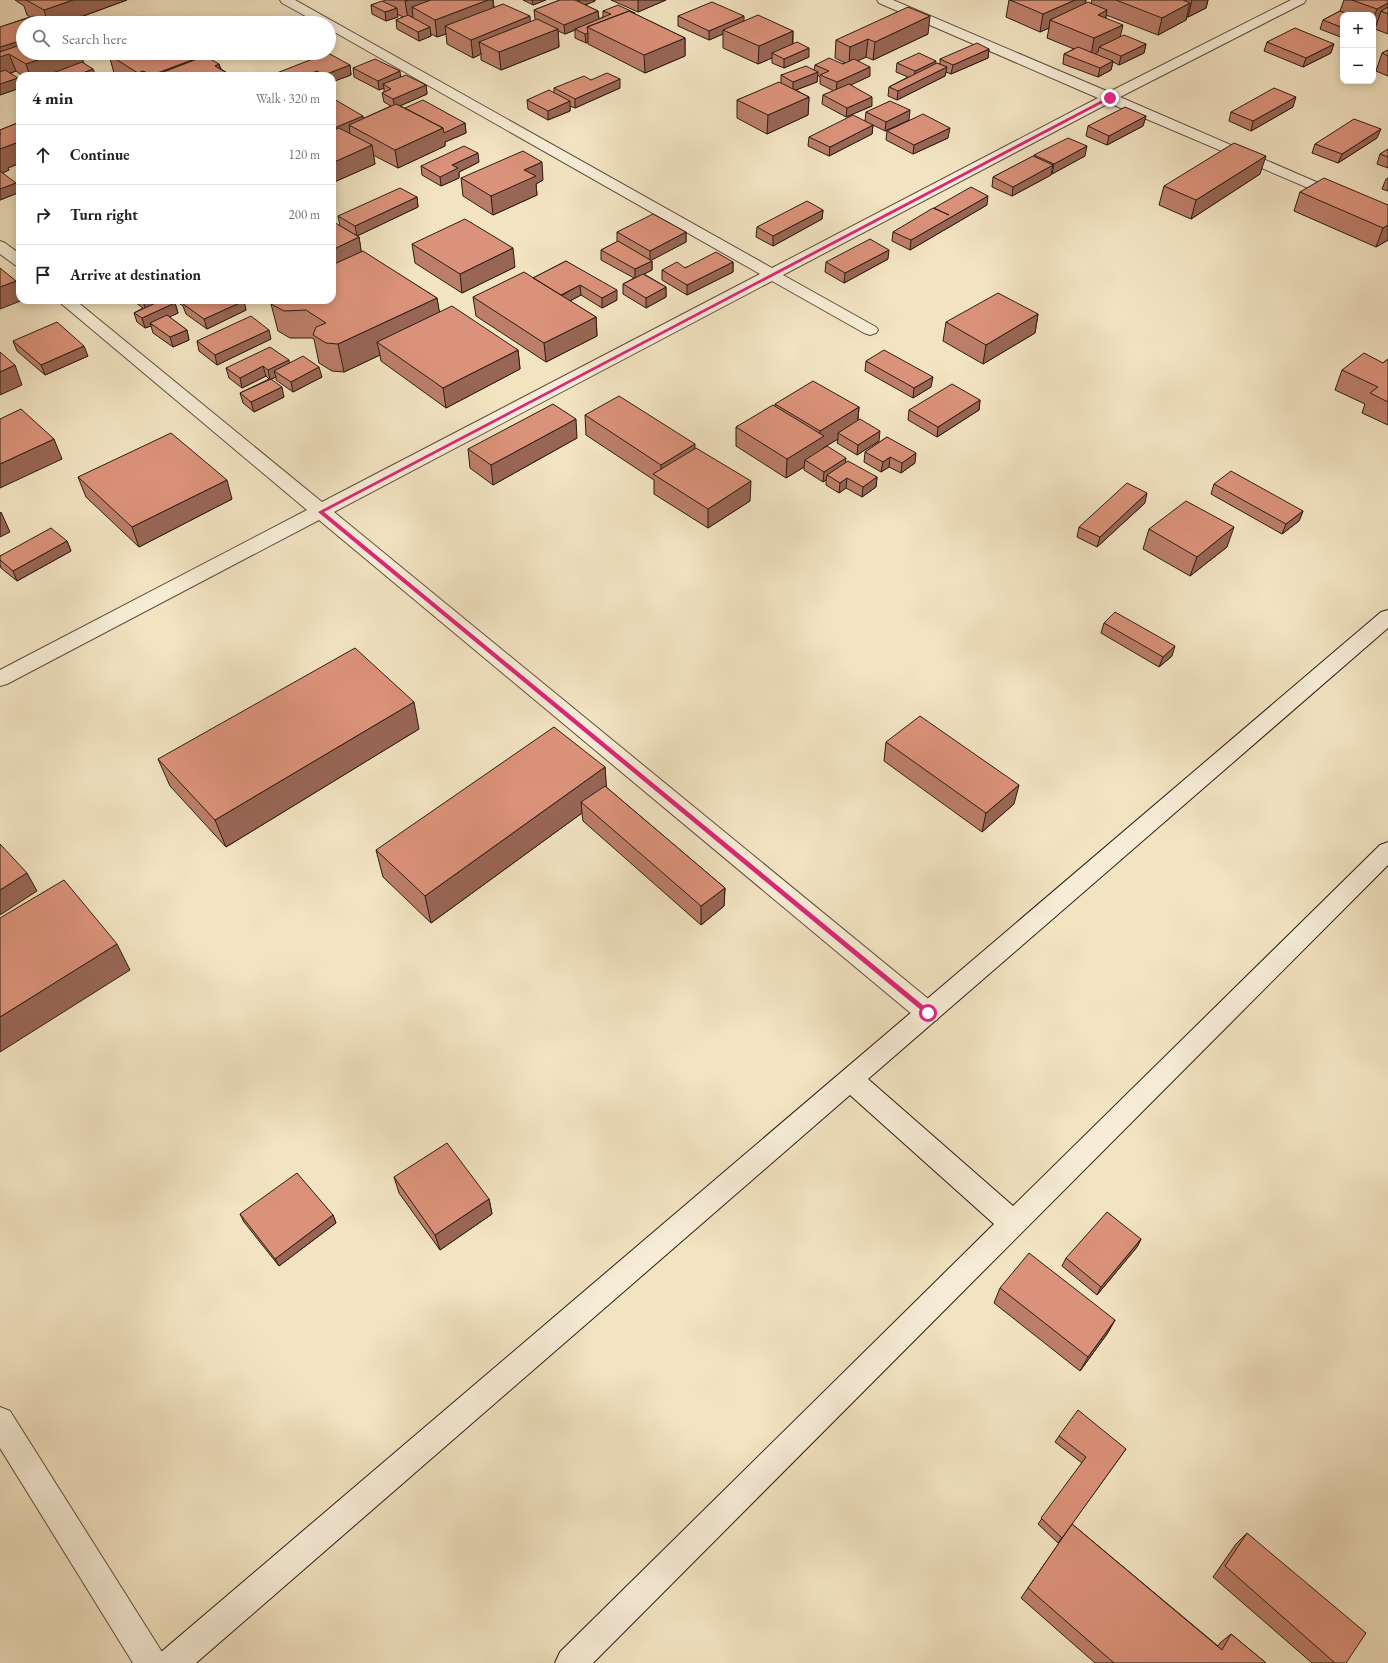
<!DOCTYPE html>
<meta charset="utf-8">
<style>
body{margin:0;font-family:"EB Garamond",serif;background:#f6f6f6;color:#202124}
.controls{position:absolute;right:12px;top:12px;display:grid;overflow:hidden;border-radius:8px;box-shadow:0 2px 10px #0003}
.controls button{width:36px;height:36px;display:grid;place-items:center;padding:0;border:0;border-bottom:1px solid #e0e0e0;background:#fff;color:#202124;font:20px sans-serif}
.stop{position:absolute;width:12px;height:12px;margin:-9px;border:3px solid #db2777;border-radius:50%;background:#fff}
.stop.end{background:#db2777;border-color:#fff;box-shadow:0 1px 4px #0008}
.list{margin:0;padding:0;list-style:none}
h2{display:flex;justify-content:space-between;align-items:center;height:52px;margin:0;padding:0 16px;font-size:17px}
h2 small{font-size:13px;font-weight:400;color:#757577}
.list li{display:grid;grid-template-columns:26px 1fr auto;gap:12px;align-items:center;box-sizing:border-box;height:60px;padding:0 16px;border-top:1px solid #e0e0e0}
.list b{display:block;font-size:15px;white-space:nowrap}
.list em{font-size:13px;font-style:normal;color:#757577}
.icon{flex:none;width:22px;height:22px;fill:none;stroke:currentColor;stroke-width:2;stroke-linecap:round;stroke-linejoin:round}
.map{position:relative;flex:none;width:1388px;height:1663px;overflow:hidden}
.search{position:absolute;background:#fff;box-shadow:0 2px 10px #0003;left:16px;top:16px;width:320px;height:44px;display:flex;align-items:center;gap:10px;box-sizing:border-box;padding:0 14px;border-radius:22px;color:#757577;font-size:15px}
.panel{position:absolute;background:#fff;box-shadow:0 2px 10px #0003;left:16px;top:72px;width:320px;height:232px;border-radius:12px}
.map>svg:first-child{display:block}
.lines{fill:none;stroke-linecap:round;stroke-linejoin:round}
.street-casing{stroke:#5e4e3e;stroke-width:2}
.secondary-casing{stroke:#2c1c13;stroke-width:2}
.street{fill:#f7edd7;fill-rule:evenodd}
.secondary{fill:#f7edd7;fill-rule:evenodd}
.wall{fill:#bc7e69;stroke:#2c1c13}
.shaded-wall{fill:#965;stroke:#2c1c13}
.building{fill:#db927a;stroke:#2c1c13}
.route{fill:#db2777}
</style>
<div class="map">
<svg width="1388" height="1663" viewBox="0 0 1388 1663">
<rect width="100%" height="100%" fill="#f2e3c1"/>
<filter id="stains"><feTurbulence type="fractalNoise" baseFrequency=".005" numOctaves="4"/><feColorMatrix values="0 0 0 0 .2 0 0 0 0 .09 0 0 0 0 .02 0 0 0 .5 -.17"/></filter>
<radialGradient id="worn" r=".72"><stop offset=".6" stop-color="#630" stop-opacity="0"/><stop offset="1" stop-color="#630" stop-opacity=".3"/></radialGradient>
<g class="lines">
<defs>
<path id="street" d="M280 0H295L772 268 1098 98 879 3 877 0H893L1109 92 1291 0H1306L1304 3 1120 97 1388 213V222L1109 103 783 275 876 327 878 330 876 333 870 335 864 333 772 281 334 512 937 1006 940 1013 937 1020 928 1023 919 1020 319 520 7 684 0 686V670L307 510 57 300H75L322 502 760 274 329 29V23H318L282 3Z
M0 241 5 243 20 254V267L15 265 0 254Z
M0 1407 10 1411 162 1652 167 1663H133L0 1448Z"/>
<path id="secondary" d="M1388 610V628L868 1079 1013 1206 1380 845 1388 842V865L593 1663H555L560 1652 994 1224 850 1095 196 1663H156L161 1652 1381 612Z"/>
</defs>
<use href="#street" class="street-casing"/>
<use href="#secondary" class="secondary-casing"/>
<use href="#street" class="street"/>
<use href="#secondary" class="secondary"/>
</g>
<path class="wall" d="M15 0H127L73 20 79 23H23L84 64 96 76H23L16 71 11 73 20 85V88L0 95V27L30 17 27 15 24 6Z
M384 0H493L494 7 530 22 536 20 535 19 534 10 560 0H595V1L585 5 598 11 599 19 603 17V11L635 13V14L685 38V56L645 73 588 44V42L586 43 575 38V30L565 34 558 31 559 47 501 70 481 60V54L473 58 447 44 446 34 437 37 431 34V36L419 41 397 29 396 20 403 17 397 14 398 17 386 21 372 14 371 5 384 1Z
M523 0H545L533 5Z
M611 0H666L638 12Z
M1009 0H1086L1085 4H1091L1092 0H1208L1206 8 1188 17H1187L1186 20 1158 35 1106 15V18L1120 37 1146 44 1144 53 1119 65 1113 62 1111 70 1098 77 1063 64 1064 54 1074 49 1047 38 1049 28 1040 32 1006 17Z
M1344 0H1388V34L1375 29 1377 23 1373 25V15H1343V38L1320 29 1323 20 1340 11Z
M678 16 744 21 793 31V44L809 57 784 68 772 63V58L758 64 723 48V34L709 40 678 26Z
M928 34 873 60 866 57 857 61 870 76 850 85 872 106 846 117 822 104 823 95 834 91 820 84V77L818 75 817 82 796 90 809 97 808 115 767 134 737 118V100L781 83V75L814 70 815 65 843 64 845 63 835 58 836 40Z
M1267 42 1331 53 1303 67 1264 51Z
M989 49 988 58 951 74 946 72 945 76 897 100 888 96 889 87 908 77 896 72 897 63 940 64V59Z
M1388 50V76L1376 71 1382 53Z
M109 55 174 57 193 61 219 64 221 69 232 76H118L114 73Z
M350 65 351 75 332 82V76H269Z
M353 68 401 77 426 85 427 94 400 106 405 108 465 123 466 133 445 142V146L398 168 373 155 375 164 332 183V100L364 118 391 106 384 102 382 93 384 92V88L379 90 354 77Z
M591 80 620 88 575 108 570 106V111L548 120 528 109 527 100 554 93V88Z
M1293 107 1251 131 1229 121 1231 112Z
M866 112 909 120 885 131 873 125 872 134 829 156 808 146 809 137 865 121Z
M1146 116 1143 126 1107 145 1086 136 1088 126Z
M20 122V163L8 168 9 170 2 173 20 192 0 200V130Z
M887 131 948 138 913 154 886 140Z
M1377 138 1338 163 1312 153 1315 144Z
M1388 149V168L1377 164 1380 154Z
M1034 155 1085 156 1052 174 1051 173V175L1012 196 992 187 993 177 1034 156Z
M479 162 459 172V178L441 186 422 175 421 166Z
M1260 174 1191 219 1159 205 1164 186Z
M461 178 543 180 536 184 537 195 493 215 463 196Z
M1388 178V191L1382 189 1386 179Z
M1300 192 1388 205V240L1376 247 1294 211Z
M417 197 418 207 357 236 340 226 338 216Z
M987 205 910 250 892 241 893 232 934 209V208Z
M823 210 822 219 773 246 756 237 757 227Z
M617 232H686V242L651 260 652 261V270L644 274 666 287V297L646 308 623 294V284L634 278 601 260V250L617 242Z
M359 237 361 251 437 298 439 312 518 350 520 369 446 408 381 361 380 355 344 372 332 371 319 363 314 339 312 338H290L278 331 271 304 332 300Z
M412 244 515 267 462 293 415 263Z
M888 259 844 283 825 272 826 262Z
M566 261 617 300 602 308 581 295 570 301 596 317 597 336 546 362 476 316 473 297 533 278Z
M733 262V272L687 295 662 280V270Z
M132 300H170L175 303 178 313 169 317 187 330 189 340 173 347 153 333 151 326 145 328 137 322 134 313 143 308Z
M174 300H243L246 310 207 329 186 314 183 306Z
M1038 314 1035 333 983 364 943 341 946 322Z
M271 339 217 365 199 351 197 341Z
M13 341 88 356 45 375 17 351Z
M1388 359V425L1362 413 1365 404 1335 390 1342 370 1383 363Z
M866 361 931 387 913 398 865 371Z
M289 363 322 377 293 392 276 380V377L271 379 284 397 254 412 243 403 240 393 269 379 266 376 242 388 229 378 226 368Z
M980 400 979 410 937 437 908 420 909 410Z
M775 404 859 407 858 420 879 441 857 455 837 443 838 439 823 448V449L846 463 877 477 876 487 862 497 846 488 839 493 826 485V480L823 482 804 470V467L786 478 736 446V427L775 406Z
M585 415 695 448 750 501 708 528 654 494V480L586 435Z
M887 437 915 463 901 473 889 467 881 472 864 462 865 452Z
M577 438 493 485 470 468 468 449Z
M78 477 232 499 139 547 86 497Z
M1214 484 1303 511 1299 521 1282 534 1211 494Z
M1145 503 1097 547 1077 537 1079 527Z
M1149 529 1227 547 1190 576 1143 549Z
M67 541 71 551 17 581 1 568 0 565V556Z
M1104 623 1172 656 1159 667 1101 633Z
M419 729 226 847 170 786 158 759Z
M886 742 1014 804 982 832 884 761Z
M605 767 606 787 725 888 724 906 701 925 583 821 582 813 431 923 383 877 376 850Z
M394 1177 489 1199 492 1214 440 1250 399 1193Z
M240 1214 333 1215 336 1223 279 1266 244 1222Z
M1141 1239 1137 1247 1097 1295 1062 1266 1066 1258Z
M1000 1288 1115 1320 1107 1334 1080 1371 994 1303Z
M1059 1436 1126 1449 1058 1543 1038 1524 1082 1463 1055 1442Z
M1072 1524 1218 1646 1220 1643 1231 1634 1266 1663H1095L1021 1598Z
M1247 1533 1346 1663H1312L1213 1577 1236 1544Z"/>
<path class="shaded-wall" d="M73 0H127L63 23H48L44 10Z
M409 0H457L412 7 413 17 408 19 405 1Z
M488 0H493L494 16 445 26 446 34 437 37 435 20Z
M532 0H546L533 5Z
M579 0H595V1L580 7Z
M638 0H666L638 12Z
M1075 0H1086L1083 12 1050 20 1049 28 1040 32 1043 14Z
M1192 0H1208L1206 8 1188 17Z
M1190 3 1186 20 1158 35 1162 18Z
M1388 3V14L1381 11 1377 23 1373 25V20L1377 9Z
M397 8 398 17 386 21 385 12Z
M1107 10 1104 28 1098 15Z
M598 11 599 20 575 29V30L565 34 564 25Z
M530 16 531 34 479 42 481 54 473 58 471 40Z
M744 16V25L723 30V34L709 40V31Z
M930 16 928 34 873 60 875 42Z
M1123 25 1119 42 1099 47 1098 52 1091 56 1094 38Z
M430 27 431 36 419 41 418 32Z
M558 29 559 47 501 70 499 52Z
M793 31 792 49 772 53V58L758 64 759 46Z
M588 33V42L586 43 585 34Z
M685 38V56L645 73 644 55Z
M868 39 866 57 849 65 850 47Z
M23 40V53L9 54 16 71 0 77V47Z
M1146 44 1144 53 1119 65 1121 56Z
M1334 44 1331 53 1303 67 1306 58Z
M809 48V57L784 68V59Z
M989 49 988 58 951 74 953 65Z
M58 53H81L84 64 50 76H30L26 64Z
M192 60 196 76H152V75Z
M936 61 935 70 914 80 915 71Z
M1113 61 1111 70 1098 77 1100 68Z
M219 64 222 76 215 66Z
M350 65 351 75 332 82V76H325L324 75Z
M870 67V76L836 92 837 82Z
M947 67 945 76 897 100 898 91Z
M93 69 96 76H75Z
M143 71 145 76H139L138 73Z
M317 71 318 76H304Z
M400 71 401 80 383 84 384 88 379 90 378 81Z
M818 72 817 82 793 91V82Z
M18 78 20 85V88L0 95V84Z
M620 79V88L575 108V99Z
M426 85 427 94 395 108 393 99Z
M809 97 808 115 767 134 768 115Z
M872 97V106L846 117 847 108Z
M1296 97 1293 107 1251 131 1253 121Z
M570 101V111L548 120V111Z
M910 110 909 120 885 131 886 122Z
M363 116 366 134 349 125 351 140 332 149V129Z
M1146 116 1143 126 1107 145 1109 136Z
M465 123 466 133 445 142V146L398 168 395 150 443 128Z
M873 125 872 134 829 156 830 147Z
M950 128 948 138 913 154 914 145Z
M1381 129 1377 138 1338 163 1342 154Z
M16 143 20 155V163L8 168 9 170 0 174V149Z
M372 145 375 164 332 183V163Z
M1087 146 1085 156 1052 174 1054 164Z
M478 153 479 162 459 172V178L441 186 440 177 452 165Z
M1266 156 1260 174 1191 219 1196 200Z
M542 162 543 180 536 184 537 195 493 215 491 196 524 170Z
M1053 165 1051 175 1012 196 1013 187Z
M16 183 20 192 0 200V189Z
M988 196 987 205 910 250 911 240Z
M417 197 418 207 357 236 355 226Z
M823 210 822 219 773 246V236Z
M1388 225V240L1376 247 1383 228Z
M686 232V242L650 261V251Z
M359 237 362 256 332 271V250Z
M513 248 515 267 462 293 460 274Z
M889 250 888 259 844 283 845 273Z
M652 261V270L635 279V269Z
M733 262V272L687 295V285Z
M16 281 20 292V300H23L0 309V287Z
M580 285 581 295 562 305 561 296Z
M666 287V297L646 308V298Z
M617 290V300L602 308V298Z
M437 298 442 326 377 342 380 355 344 372 338 344Z
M145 300H170L146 311 143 301Z
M183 300H203L185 306Z
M244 301 246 310 207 329 204 319Z
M175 303 178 313 152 325 150 323 151 326 145 328 142 318Z
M1038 314 1035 333 983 364 986 345Z
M596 317 597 336 546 362 544 343Z
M187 330 189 340 173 347 170 337Z
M269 330 271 339 217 365 215 355Z
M84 346 88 356 45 375 41 365Z
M518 350 520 369 446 408 443 388Z
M289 360 291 370 274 371 276 377 270 380 268 370Z
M15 365 22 385 0 395V372Z
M263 366 266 376 242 388 240 378Z
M319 367 322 377 293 392 291 382Z
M933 377 931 387 913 398 914 388Z
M282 387 284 397 254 412 251 402Z
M980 400 979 410 937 437 938 427Z
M859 407 857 427 838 433V439L823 448 822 456 805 460 804 467 786 478 787 459 819 439 820 431Z
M576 419 577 438 493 485 491 465Z
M880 431 879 441 857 455 858 445Z
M54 439 62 459 0 488V464Z
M695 444V464L661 479V465Z
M916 453 915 463 901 473 902 463Z
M890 457 889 467 881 472 883 462Z
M846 458 845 468 827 475 826 480 823 482 824 472Z
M877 477 876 487 862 497 863 487Z
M847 478 846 488 839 493 840 483Z
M227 480 232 499 139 547 132 527Z
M751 481 750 501 708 528V509Z
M1147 493 1145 503 1097 547 1100 537Z
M1303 511 1299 521 1282 534 1286 524Z
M1 512 10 532 0 537V513Z
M1234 527 1227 547 1190 576 1197 557Z
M67 541 71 551 17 581 13 571Z
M1175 646 1172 656 1159 667 1163 657Z
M414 702 419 729 226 847 215 820Z
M605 767 607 794 581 802 582 813 431 923 425 896Z
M1019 785 1014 804 982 832 986 813Z
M27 873 37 891 0 915V890Z
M725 888 724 906 701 925V906Z
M117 944 130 970 0 1052V1017Z
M489 1199 492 1214 440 1250 435 1235Z
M333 1215 336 1223 279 1266 275 1259Z
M1141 1239 1137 1247 1097 1295 1101 1287Z
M1115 1320 1107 1334 1080 1371 1088 1357Z"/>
<path class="building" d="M26 0H73L44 10Z
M431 0H488L435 20 412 7Z
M560 0H575L598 11 564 25 534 10Z
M1010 0H1075L1043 14Z
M1116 0H1183L1190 3 1162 18Z
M1352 0H1388V3L1377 9Z
M382 1 397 8 385 12 371 5Z
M712 2 744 16 709 31 678 16Z
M1088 2 1107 10 1098 15 1123 25 1094 38 1050 20Z
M503 4 530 16 471 40 445 26Z
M618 5 635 13H634L629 11 587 27 588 33 585 34 575 29 611 14 603 11Z
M908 7 930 16 875 42 868 39 850 47 836 40Z
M1388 7V14L1381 11Z
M629 11 685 38 644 55 587 27Z
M1340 11 1351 15H1343V28L1323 20Z
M408 15 430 27 418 32 396 20Z
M758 15 793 31 759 46 723 30Z
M34 16 46 23H23V40L0 47V27Z
M68 17 79 23H49Z
M537 19 558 29 499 52 479 42Z
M1295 28 1334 44 1306 58 1267 42Z
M1124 35 1146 44 1121 56 1099 47Z
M797 42 809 48 784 59 772 53Z
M977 43 989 49 953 65 940 59Z
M23 44V53H58L26 64 9 54 0 57V52Z
M1078 47 1113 61 1100 68 1064 54Z
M1388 50V56L1382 53Z
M115 53H167L174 57 182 54 192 60 152 75 143 71 138 73 109 55Z
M328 53 350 65 324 75 317 71 304 76H269Z
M919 53 936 61 915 71 897 63Z
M205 56 219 64 215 66 232 76H153Z
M829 58 843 64 854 59 870 67 837 82 820 75 829 71 815 65Z
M375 59 400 71 378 81 353 68Z
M82 62 93 69 75 76H45Z
M937 63 947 67 898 91 889 87Z
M806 66 818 72 793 82 781 75Z
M5 70 18 78 0 84V72Z
M607 73 620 79 575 99 554 88 584 76 591 80Z
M406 75 426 85 393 99 382 93 391 89 383 84Z
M779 82 809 97 768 115 737 100Z
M849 84 872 97 847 108 823 95Z
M1274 88 1296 97 1253 121 1231 112Z
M549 90 570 101 548 111 527 100Z
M334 99 363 116 332 129V100Z
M423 100 465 123 444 133 443 128 405 108Z
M890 101 910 110 886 122 866 112Z
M396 104 443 128 395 150 349 125Z
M1125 107 1146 116 1109 136 1088 126Z
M923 114 950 128 914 145 887 131Z
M853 115 873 125 830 147 809 137Z
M1354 119 1381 129 1342 154 1315 144Z
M20 122V146L16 143 0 149V134H1L0 133V130Z
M339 128 372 145 332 163V131Z
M1068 138 1087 146 1054 164 1034 155Z
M1234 143 1266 156 1196 200 1164 186Z
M464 146 478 153 452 165 458 168 440 177 421 166Z
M1388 149V157L1380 154Z
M523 151 542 162 524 170 536 176 491 196 461 178Z
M1033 156 1053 165 1013 187 993 177Z
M0 171 16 183 0 189Z
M1324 178 1388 205V225L1383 228 1300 192Z
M971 187 988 196 911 240 893 232 933 208 949 215 934 208Z
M400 188 417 197 355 226 338 216Z
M807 201 823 210 773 236 757 227Z
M653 214 686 232 650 251 617 232Z
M465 219 513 248 460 274 412 244Z
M332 221 359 237 332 250Z
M870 239 889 250 845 273 826 262Z
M618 241 652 261 635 269 601 250Z
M363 251 437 298 338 344 326 343 313 335 316 327 326 323 306 310 284 311 271 304V300H332V265Z
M716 252 733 262 687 285 662 270 677 262 685 268Z
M566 261 617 290 602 298 580 285 561 295 533 278Z
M0 268 16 281 0 287Z
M524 272 596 317 544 343 473 297Z
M643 274 666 287 646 298 623 284Z
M998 293 1038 314 986 345 946 322Z
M162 300H170L175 303 142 318 134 313Z
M192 300H243L244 301 204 319 183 304Z
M452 306 518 350 443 388 377 342Z
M167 315 187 330 170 337 150 323Z
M251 316 269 330 215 355 197 341Z
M57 322 84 346 41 365 13 341Z
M270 347 289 360 268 370 263 366 240 378 226 368Z
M884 350 933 377 914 388 866 361Z
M0 352 15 365 0 372Z
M1364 353 1383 363 1388 359V402L1370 393 1378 387 1342 370Z
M303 356 319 367 291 382 274 371Z
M271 379 282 387 251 402 240 393Z
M813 381 859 407 820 431 775 404Z
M952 384 980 400 938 427 909 410Z
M619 396 695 444 661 465 585 415Z
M553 404 576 419 491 465 468 449Z
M773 405 824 436 787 459 736 427Z
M21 409 54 439 0 464V419Z
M860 419 880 431 858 445 838 433Z
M171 433 227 480 132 527 78 477Z
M887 437 916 453 902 463 890 457 883 462 865 452Z
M827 446 846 458 824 472 805 460Z
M696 448 751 481 708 509 653 474Z
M848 461 877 477 863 487 847 478 840 483 827 475Z
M1231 471 1303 511 1286 524 1214 484Z
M1127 483 1147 493 1100 537 1079 527Z
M1186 501 1234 527 1197 557 1149 529Z
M51 528 67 541 13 571 0 560V556Z
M1115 612 1175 646 1163 657 1104 623Z
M355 648 414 702 215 820 158 759Z
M920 716 1019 785 986 813 886 742Z
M554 727 605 767 425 896 376 850Z
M605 786 725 888 701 906 581 802Z
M0 844 27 873 0 890Z
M64 880 117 944 0 1017V918Z
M447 1143 489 1199 435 1235 394 1177Z
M297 1173 333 1215 275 1259 240 1214Z
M1107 1212 1141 1239 1101 1287 1066 1258Z
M1029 1253 1115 1320 1088 1357 1000 1288Z
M1078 1410 1126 1449 1062 1538 1041 1518 1086 1457 1059 1436Z
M1072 1524 1222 1650 1231 1634 1266 1663H1114L1028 1588Z
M1247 1533 1366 1633 1346 1663H1335L1225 1566Z"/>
<path class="route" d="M1108 97 1112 98 324 512 930 1011 931 1013 928 1016 318 512Z"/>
<rect width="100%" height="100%" filter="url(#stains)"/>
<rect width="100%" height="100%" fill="url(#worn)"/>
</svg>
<div class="controls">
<button>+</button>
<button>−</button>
</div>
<div class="stop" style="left:928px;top:1013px"></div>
<div class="stop end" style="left:1110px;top:98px"></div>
<div class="search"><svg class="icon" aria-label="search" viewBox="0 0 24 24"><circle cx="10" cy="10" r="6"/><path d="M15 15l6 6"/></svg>Search here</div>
<section class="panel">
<h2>4 min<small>Walk · 320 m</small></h2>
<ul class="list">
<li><svg class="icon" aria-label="ahead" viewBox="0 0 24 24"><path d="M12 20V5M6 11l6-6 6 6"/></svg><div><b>Continue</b></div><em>120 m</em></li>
<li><svg class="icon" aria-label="right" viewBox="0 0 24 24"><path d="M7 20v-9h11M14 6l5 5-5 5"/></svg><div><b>Turn right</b></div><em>200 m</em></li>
<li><svg class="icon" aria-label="arrive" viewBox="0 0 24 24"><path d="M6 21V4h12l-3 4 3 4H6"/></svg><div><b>Arrive at destination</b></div></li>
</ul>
</section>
</div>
